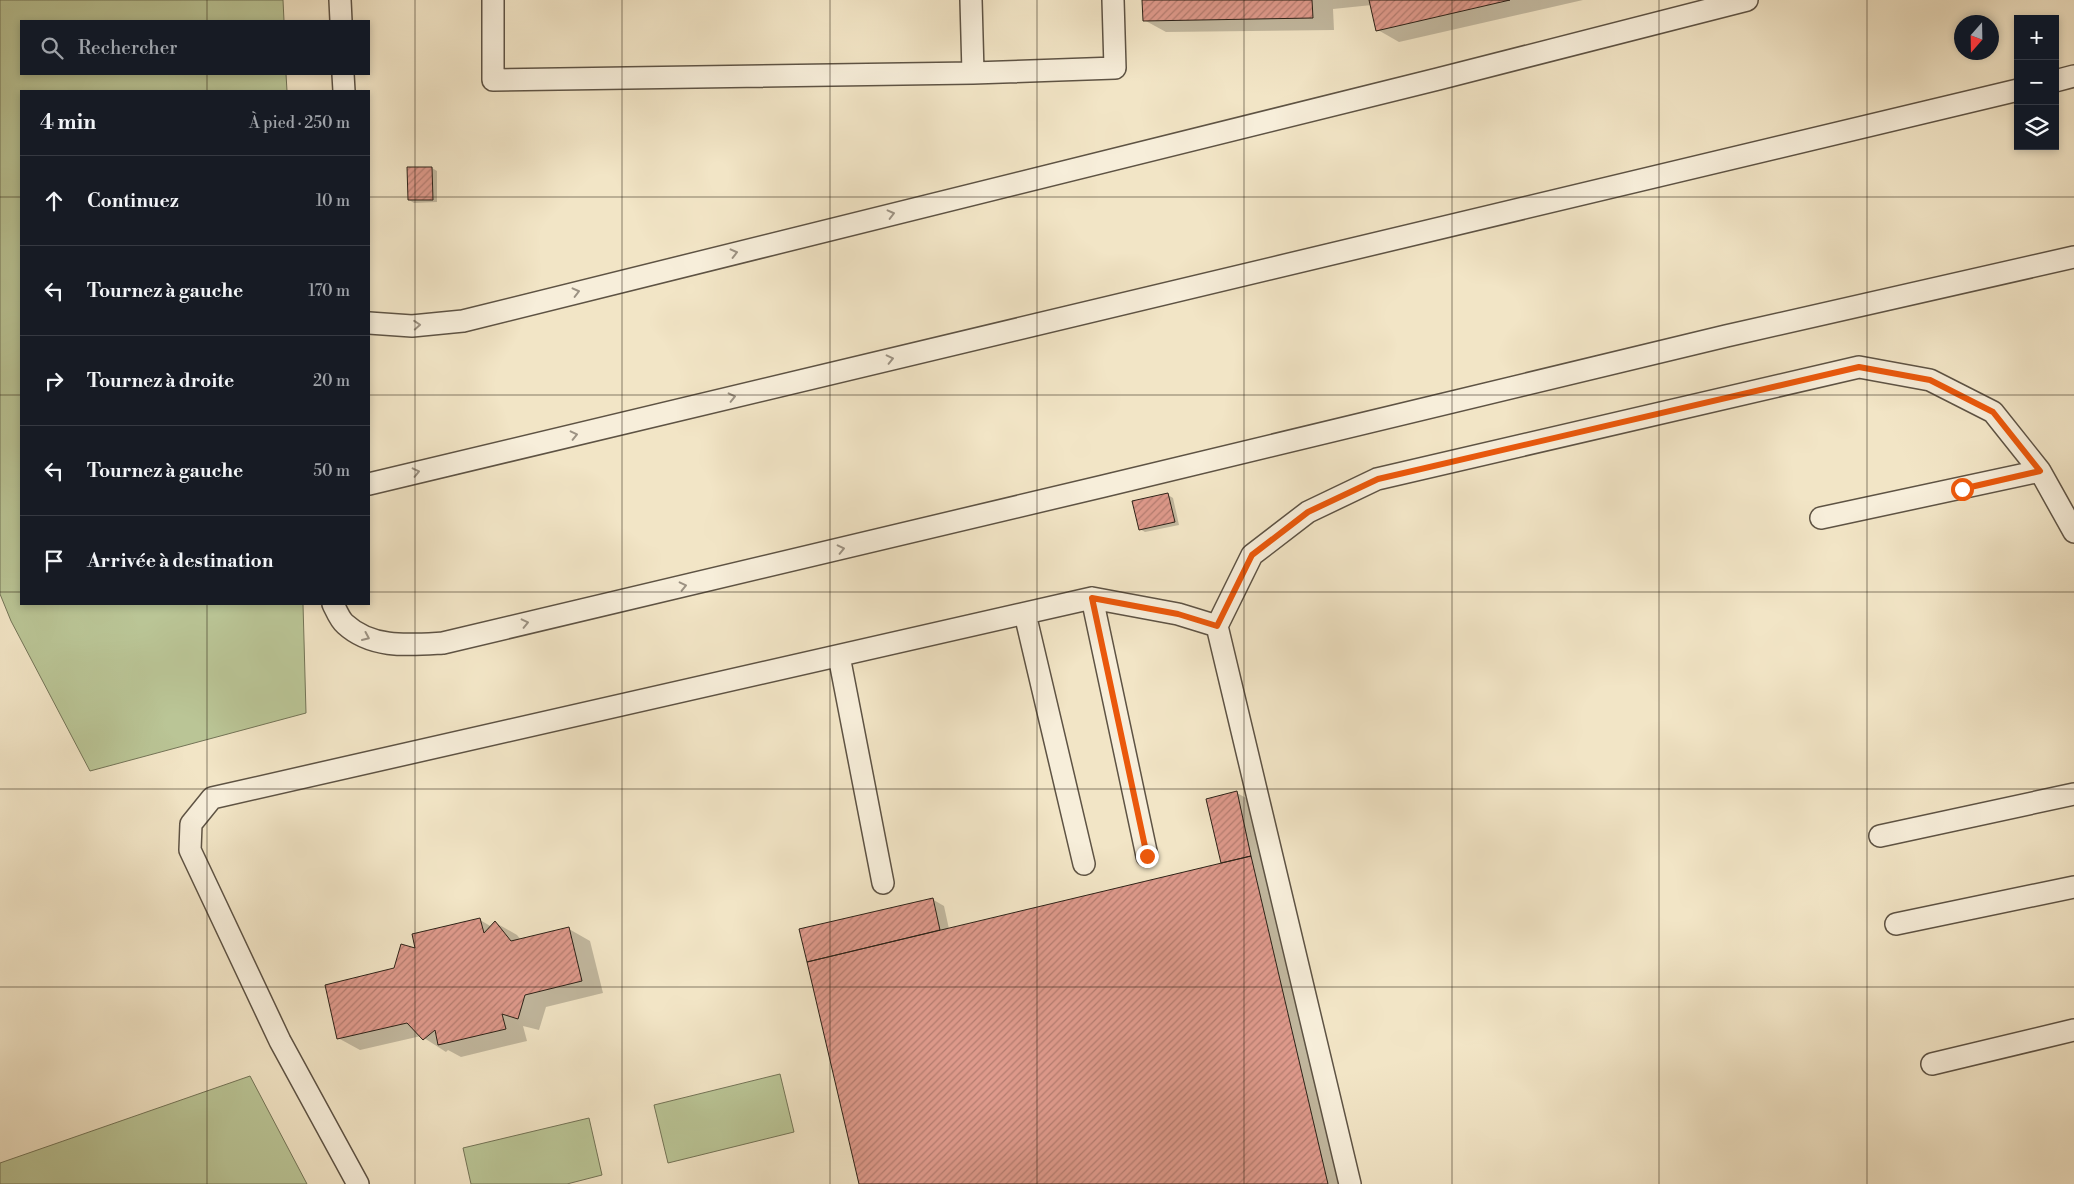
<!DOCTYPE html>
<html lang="fr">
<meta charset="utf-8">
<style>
body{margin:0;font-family:"Libre Bodoni",serif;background:#242831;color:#f1f3f6}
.controls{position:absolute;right:15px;top:15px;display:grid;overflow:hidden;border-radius:0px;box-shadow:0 2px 8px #0003}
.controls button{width:45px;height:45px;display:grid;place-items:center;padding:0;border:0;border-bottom:1px solid #363941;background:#171b24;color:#f1f3f6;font:25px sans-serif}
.compass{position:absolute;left:1954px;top:15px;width:45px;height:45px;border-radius:50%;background:#171b24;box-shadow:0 2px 8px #0003;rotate:200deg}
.stop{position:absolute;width:15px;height:15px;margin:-11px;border:4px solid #ea580c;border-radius:50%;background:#fff}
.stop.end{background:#ea580c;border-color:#fff;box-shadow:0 1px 5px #0008}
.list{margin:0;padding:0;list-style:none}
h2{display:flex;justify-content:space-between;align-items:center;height:65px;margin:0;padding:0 20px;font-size:21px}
h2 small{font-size:16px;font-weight:400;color:#9ea1a6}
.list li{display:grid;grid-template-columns:32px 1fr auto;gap:15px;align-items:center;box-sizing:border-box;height:90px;padding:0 20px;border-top:1px solid #363941}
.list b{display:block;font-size:19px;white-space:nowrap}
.list em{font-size:16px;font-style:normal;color:#9ea1a6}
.icon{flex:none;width:28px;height:28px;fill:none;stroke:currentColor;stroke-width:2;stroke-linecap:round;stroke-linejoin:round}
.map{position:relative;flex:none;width:2074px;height:1184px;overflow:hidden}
.search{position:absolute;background:#171b24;box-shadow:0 2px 8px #0003;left:20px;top:20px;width:350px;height:55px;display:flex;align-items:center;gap:12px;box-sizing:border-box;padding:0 18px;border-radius:0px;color:#9ea1a6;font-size:19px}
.panel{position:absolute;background:#171b24;box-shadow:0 2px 8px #0003;left:20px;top:90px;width:350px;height:515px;border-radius:0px}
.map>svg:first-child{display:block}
.green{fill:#bac596;stroke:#737457}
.shadow{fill:#0003}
.building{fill:url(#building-hatch);stroke:#2c2218}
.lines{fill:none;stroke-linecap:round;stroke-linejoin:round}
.lane-casing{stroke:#5e5344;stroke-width:24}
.lane{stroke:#f7eeda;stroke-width:21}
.oneway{stroke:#9c9283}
.route{stroke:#ea580c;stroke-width:6}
.grid{fill:none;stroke:#2c2218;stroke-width:1;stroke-opacity:0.55}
</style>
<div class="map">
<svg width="2074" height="1184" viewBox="0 0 2074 1184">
<defs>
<pattern id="building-hatch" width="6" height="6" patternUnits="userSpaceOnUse" patternTransform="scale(1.25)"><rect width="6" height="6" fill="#df9a8c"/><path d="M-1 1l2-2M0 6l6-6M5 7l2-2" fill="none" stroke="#b57d71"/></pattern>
</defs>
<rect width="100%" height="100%" fill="#f2e5c6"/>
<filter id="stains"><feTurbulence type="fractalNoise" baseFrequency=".004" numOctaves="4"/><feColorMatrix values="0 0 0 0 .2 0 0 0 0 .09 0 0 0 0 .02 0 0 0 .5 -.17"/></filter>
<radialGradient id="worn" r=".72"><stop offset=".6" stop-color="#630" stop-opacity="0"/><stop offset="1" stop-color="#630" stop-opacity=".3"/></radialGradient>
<path class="green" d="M0 0H283L284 21H21V74H286L287 91H21V604H303L306 713 90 771 11 621 0 594Z
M780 1074 794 1132 668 1163 654 1105Z
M250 1076 307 1184H0V1163Z
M589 1118 602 1175 567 1184H471L463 1148Z"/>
<path class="shadow" d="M1144 0H1583L1399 42 1378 30 1372 5 1333 9 1334 30 1166 32 1144 20Z
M432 168 437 171V202L414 203 409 200Z
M1168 495 1173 498 1179 525 1145 532 1140 529Z
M1237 793 1248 799 1262 864 1273 870 1346 1184H860L800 930 932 899 944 906 949 929 1223 864 1208 800Z
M480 920 492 927 496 923 517 935 521 940 569 929 590 941 603 993 546 1007 539 1030 523 1026 527 1041 461 1057 448 1050 446 1052 421 1036 360 1050 338 1038 395 969 417 950Z"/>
<path class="building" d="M1142 0H1312L1313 18 1143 21Z
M1369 0H1510L1376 31Z
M407 167H432L433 200H408Z
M1168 493 1175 522 1139 530 1132 501Z
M1237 791 1251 856 1221 863 1206 799Z
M1251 856 1328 1184H859L807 962Z
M933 898 940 930 807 962 799 929Z
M480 918 484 933 495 921 511 941 569 927 582 981 525 995 518 1019 502 1014 506 1029 438 1045 435 1030 423 1040 407 1023 337 1039 325 985 394 968 401 944 415 948 412 934Z"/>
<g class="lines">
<defs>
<path id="lane" d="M340 0 341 21
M493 0V80L973 73 971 0
M973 73 1115 68 1113 0
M343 74 344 91
M2055 81 2074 76
M369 323 412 326 463 321 1438 79 1747 0
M369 484 2018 90
M1821 518 2040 471 2074 532
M1092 598 1147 856
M333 604C336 610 340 620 345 624 372 649 409 645 443 643L1104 486 1726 336 2074 257
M1025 614 1084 864
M1217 626 1252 555 1308 512 1377 479 1859 367 1930 380 1993 412 2040 471
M839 656 883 883
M1880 836 2074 794
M1896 924 2074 887
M1932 1064 2074 1030
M358 1184 280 1041 190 850 191 824 212 798 1092 598 1178 614 1217 626 1350 1184"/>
</defs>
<use href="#lane" class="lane-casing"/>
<use href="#lane" class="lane"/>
</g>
<defs><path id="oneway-chevron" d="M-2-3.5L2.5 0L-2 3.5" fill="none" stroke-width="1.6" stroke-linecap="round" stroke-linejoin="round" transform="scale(1.25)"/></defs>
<g class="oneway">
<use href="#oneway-chevron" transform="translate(891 214) rotate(-14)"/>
<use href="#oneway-chevron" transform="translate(734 253) rotate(-14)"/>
<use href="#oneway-chevron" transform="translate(576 292) rotate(-14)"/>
<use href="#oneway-chevron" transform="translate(417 325) rotate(-4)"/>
<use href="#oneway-chevron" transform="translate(890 359) rotate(-13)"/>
<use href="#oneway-chevron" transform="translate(732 397) rotate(-13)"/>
<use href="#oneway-chevron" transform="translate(574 435) rotate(-13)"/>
<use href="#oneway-chevron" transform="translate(416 472) rotate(-13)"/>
<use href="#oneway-chevron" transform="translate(841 549) rotate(-13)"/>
<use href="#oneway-chevron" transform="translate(683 586) rotate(-13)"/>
<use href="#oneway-chevron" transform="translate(525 623) rotate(-13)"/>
<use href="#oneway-chevron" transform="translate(366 637) rotate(24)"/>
</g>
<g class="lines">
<path class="route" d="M1147 856 1092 598 1178 614 1217 626 1252 555 1308 512 1378 479 1859 367 1930 380 1993 412 2040 471 1962 489"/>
</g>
<path class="grid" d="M207 0V21M415 0V1184M622 0V1184M830 0V1184M1037 0V1184M1244 0V1184M1452 0V1184M1659 0V1184M1867 0V1184M207 74V91M0 197H21M369 197H2074M0 395H21M369 395H2074M0 592H21M369 592H2074M207 604V1184M0 789H2074M0 987H2074"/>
<rect width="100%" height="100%" filter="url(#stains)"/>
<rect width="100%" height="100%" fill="url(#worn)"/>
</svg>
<div class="controls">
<button>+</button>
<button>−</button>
<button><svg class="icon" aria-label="layers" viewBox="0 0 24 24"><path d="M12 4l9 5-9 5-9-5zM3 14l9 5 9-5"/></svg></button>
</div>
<svg class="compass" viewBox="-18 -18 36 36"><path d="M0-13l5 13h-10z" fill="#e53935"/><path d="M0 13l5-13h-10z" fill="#9ea1a6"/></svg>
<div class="stop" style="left:1962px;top:489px"></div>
<div class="stop end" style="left:1147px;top:856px"></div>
<div class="search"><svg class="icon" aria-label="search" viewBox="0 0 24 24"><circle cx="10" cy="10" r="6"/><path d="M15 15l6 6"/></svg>Rechercher</div>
<section class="panel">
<h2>4 min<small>À pied · 250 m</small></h2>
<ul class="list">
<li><svg class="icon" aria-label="ahead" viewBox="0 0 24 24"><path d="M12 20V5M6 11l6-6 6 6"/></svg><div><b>Continuez</b></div><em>10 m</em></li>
<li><svg class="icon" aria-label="left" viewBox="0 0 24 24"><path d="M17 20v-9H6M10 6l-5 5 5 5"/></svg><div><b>Tournez à gauche</b></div><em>170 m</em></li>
<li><svg class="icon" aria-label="right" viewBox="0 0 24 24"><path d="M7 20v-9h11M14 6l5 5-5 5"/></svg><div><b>Tournez à droite</b></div><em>20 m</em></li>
<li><svg class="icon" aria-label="left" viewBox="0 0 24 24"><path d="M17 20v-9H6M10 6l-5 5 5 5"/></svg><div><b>Tournez à gauche</b></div><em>50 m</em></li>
<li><svg class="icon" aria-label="arrive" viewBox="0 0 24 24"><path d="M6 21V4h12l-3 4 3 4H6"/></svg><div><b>Arrivée à destination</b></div></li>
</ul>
</section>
</div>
